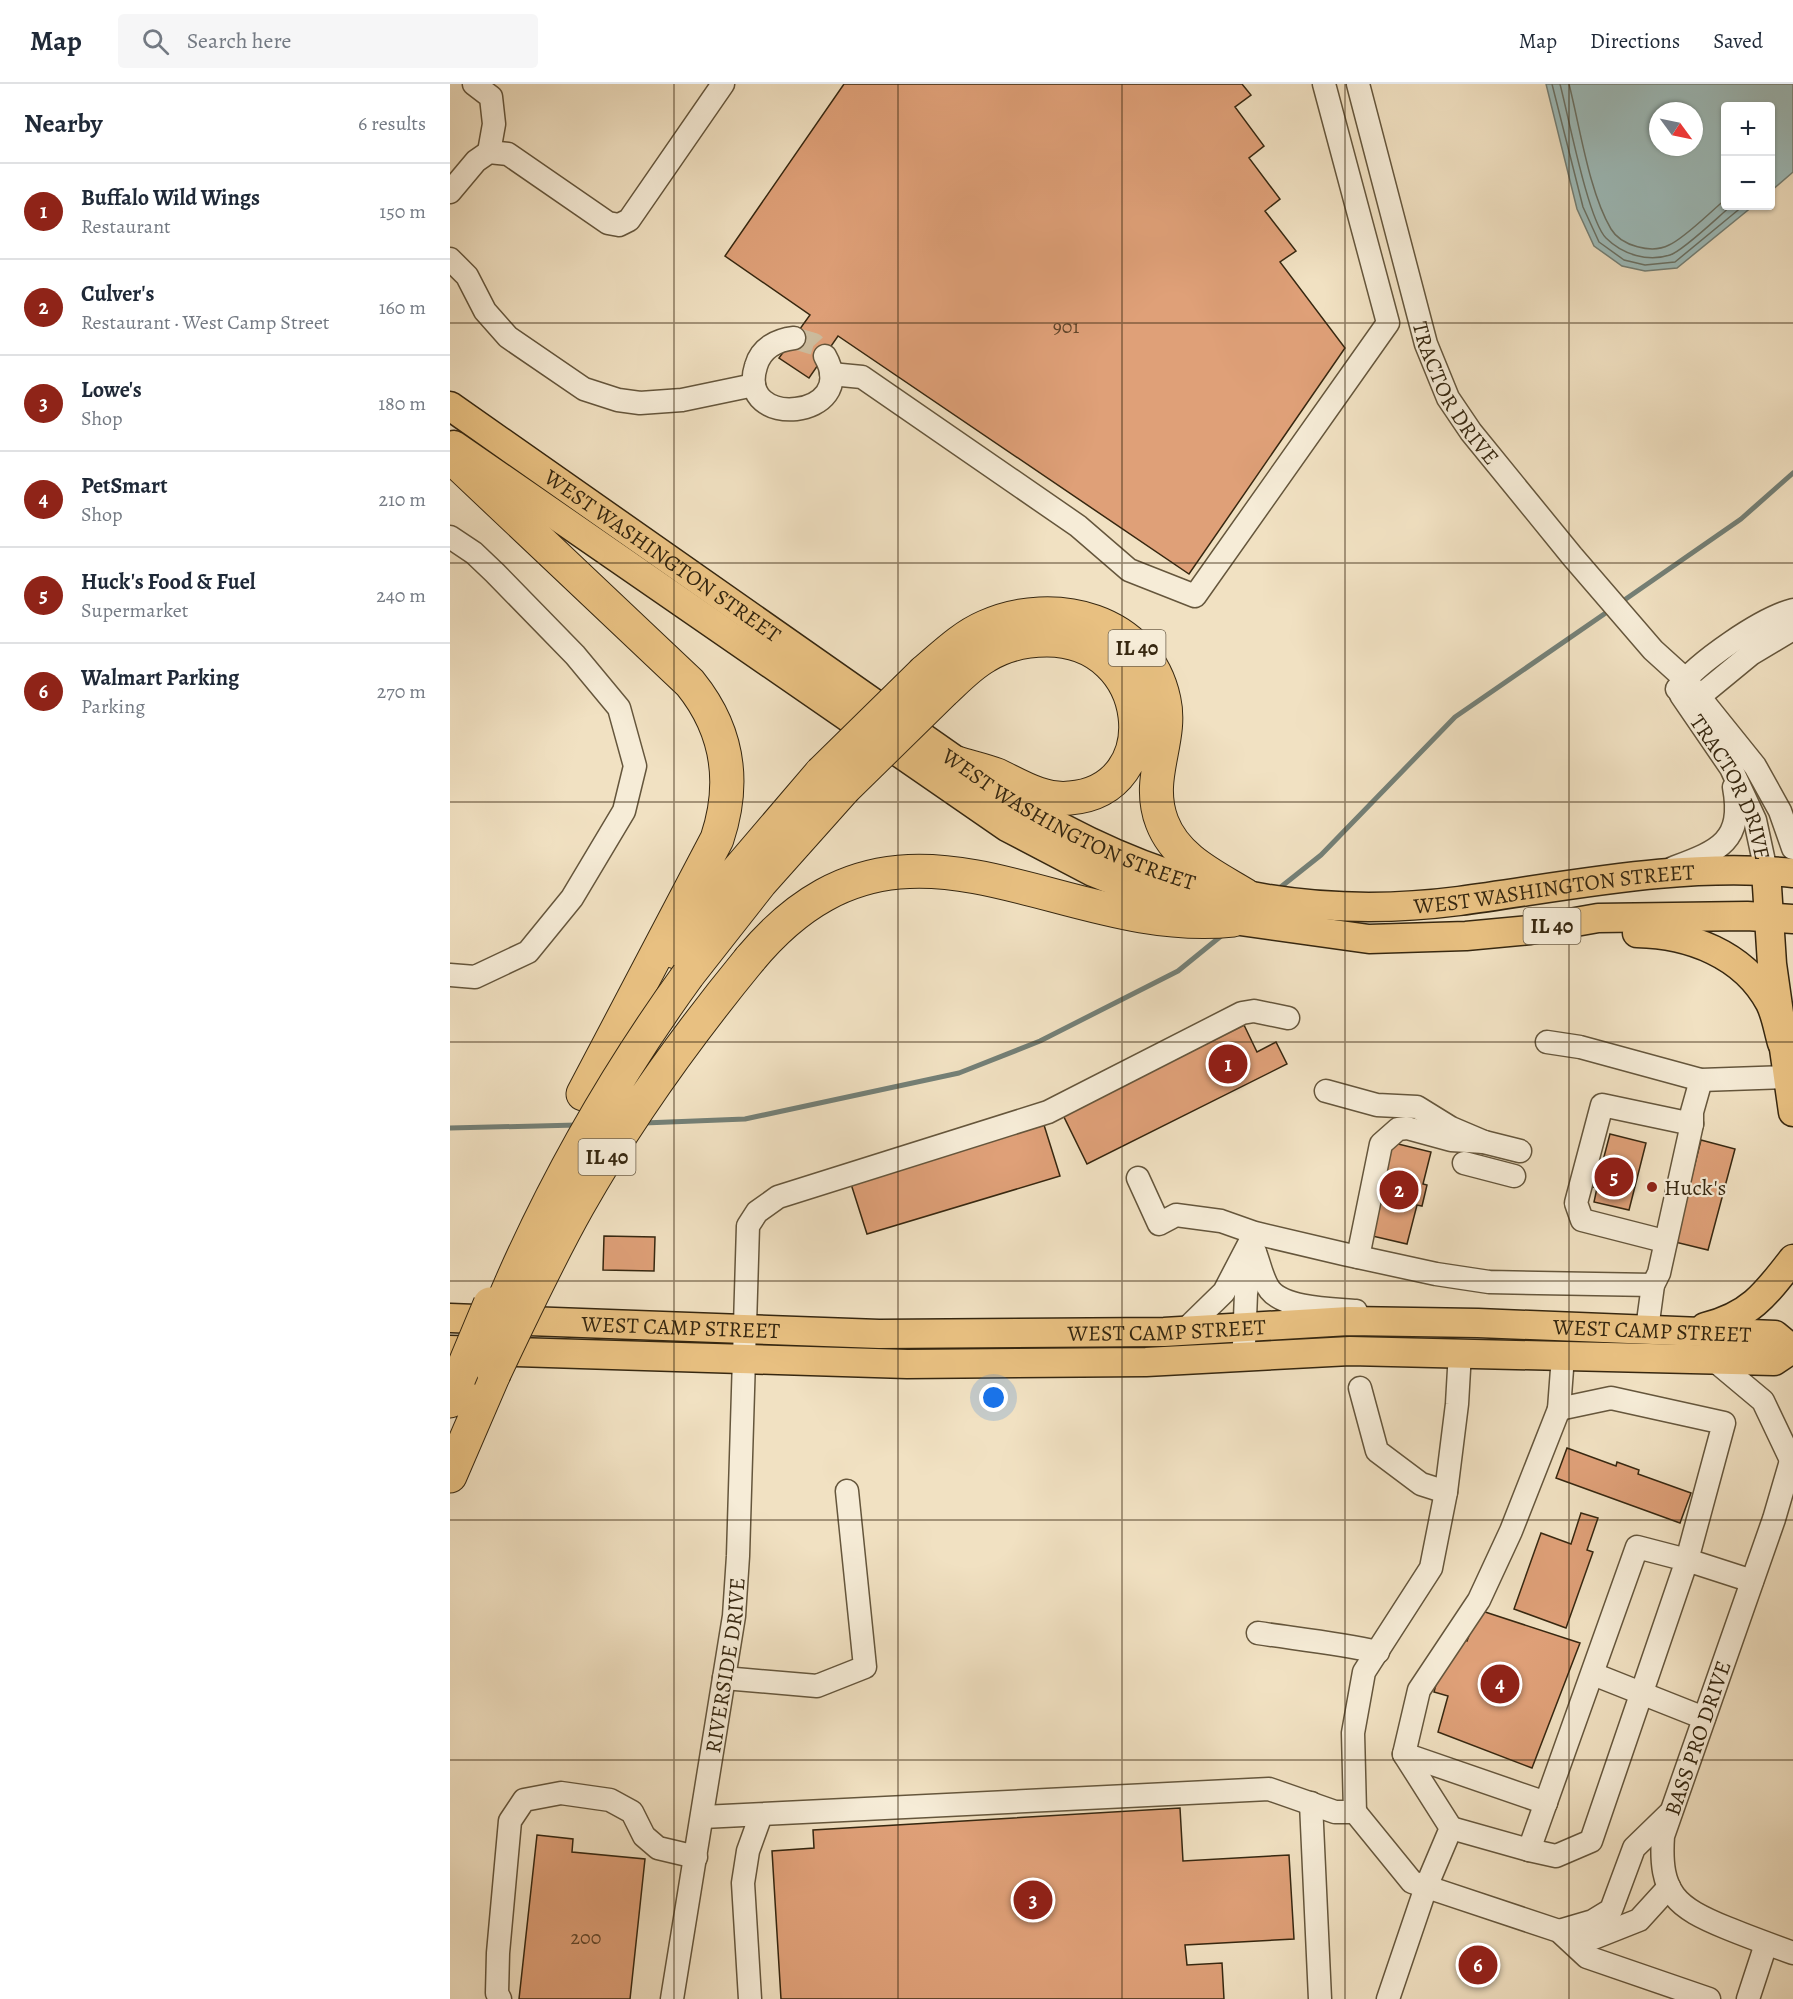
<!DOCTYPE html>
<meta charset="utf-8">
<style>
body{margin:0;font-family:Alegreya,serif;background:#f6f6f7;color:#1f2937}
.controls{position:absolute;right:18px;top:18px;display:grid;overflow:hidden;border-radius:6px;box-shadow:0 2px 4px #0004}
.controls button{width:54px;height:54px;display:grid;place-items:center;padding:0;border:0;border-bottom:2px solid #e0e1e3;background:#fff;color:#1f2937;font:30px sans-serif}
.compass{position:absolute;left:1199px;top:18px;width:54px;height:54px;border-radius:50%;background:#fff;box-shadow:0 2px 4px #0004;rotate:123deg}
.you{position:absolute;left:544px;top:1314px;width:21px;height:21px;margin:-15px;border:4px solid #fff;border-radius:50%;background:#1a73e8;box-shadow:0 0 0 9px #1a73e833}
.badge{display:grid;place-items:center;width:39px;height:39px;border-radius:50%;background:#8f2418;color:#fff;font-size:20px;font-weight:700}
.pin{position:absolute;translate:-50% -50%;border:3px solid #fff;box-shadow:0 2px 6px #0006}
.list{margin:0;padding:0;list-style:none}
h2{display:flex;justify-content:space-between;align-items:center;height:78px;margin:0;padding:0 24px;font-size:26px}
h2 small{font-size:20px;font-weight:400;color:#747a83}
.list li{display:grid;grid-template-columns:39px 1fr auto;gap:18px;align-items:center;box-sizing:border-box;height:96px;padding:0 24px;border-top:2px solid #e0e1e3}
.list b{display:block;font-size:22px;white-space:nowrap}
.list p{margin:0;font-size:20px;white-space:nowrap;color:#747a83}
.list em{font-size:20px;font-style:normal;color:#747a83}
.icon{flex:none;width:33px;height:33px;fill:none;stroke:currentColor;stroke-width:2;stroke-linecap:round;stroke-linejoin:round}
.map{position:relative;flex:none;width:1343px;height:1915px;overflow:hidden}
header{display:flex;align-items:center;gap:36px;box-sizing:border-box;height:84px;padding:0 30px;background:#fff;border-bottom:2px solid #e0e1e3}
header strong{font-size:28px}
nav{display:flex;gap:33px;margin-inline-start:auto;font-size:21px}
.search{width:420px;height:54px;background:#f6f6f7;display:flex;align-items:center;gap:15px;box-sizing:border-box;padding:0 21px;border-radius:6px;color:#747a83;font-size:22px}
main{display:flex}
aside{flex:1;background:#fff}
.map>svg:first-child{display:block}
.water{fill:#9dbcbb;stroke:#748077;stroke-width:1.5;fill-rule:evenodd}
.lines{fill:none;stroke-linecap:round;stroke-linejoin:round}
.shore{stroke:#6a7266;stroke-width:1.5}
.stream{stroke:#748077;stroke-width:5}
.building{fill:#dfa078;stroke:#362710;stroke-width:1.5}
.minor-tunnel{stroke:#ccbc9e;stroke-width:22;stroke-dasharray:22 11;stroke-linecap:butt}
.minor-casing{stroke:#65563c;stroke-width:25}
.major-casing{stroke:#362710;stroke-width:31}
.highway-casing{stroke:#362710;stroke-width:35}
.minor{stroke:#f6ecd7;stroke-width:22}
.major{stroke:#e8c081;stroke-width:28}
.highway{stroke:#e8c081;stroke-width:33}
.highway-bridge-casing{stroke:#362710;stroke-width:35;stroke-linecap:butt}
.highway-bridge{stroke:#e8c081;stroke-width:33}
.grid{fill:none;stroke:#362710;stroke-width:1.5;stroke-opacity:0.55}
.poi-dot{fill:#8f2418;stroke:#f6ecd7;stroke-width:2}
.labels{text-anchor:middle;stroke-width:4.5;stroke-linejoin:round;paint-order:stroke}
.number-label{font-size:20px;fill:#60452a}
.shield{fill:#f6ecd7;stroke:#70624c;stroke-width:1.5}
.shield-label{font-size:21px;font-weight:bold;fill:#362710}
.street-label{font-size:22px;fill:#362710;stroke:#f6ecd7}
.poi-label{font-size:22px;fill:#362710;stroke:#f6ecd7;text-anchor:start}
</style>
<header>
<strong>Map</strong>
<div class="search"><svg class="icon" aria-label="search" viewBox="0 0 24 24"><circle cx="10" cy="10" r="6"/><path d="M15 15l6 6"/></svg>Search here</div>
<nav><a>Map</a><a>Directions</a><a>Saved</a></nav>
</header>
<main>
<aside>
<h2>Nearby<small>6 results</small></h2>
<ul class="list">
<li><span class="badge">1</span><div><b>Buffalo Wild Wings</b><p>Restaurant</p></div><em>150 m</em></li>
<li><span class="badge">2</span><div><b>Culver's</b><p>Restaurant · West Camp Street</p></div><em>160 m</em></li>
<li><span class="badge">3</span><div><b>Lowe's</b><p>Shop</p></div><em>180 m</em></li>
<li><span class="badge">4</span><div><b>PetSmart</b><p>Shop</p></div><em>210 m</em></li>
<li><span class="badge">5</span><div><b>Huck's Food &amp; Fuel</b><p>Supermarket</p></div><em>240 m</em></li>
<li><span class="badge">6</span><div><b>Walmart Parking</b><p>Parking</p></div><em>270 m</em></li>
</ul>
</aside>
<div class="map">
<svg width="1343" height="1915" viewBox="0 0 1343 1915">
<rect width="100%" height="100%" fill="#f1e1c2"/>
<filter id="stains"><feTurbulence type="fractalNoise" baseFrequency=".00333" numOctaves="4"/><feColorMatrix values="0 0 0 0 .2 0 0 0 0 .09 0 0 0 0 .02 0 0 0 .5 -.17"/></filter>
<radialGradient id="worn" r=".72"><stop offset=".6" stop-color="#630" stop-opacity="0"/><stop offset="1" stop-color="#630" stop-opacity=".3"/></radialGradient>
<path class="water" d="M1096 0H1343V88L1321 107 1320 22H1276V122H1303L1227 184 1195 187 1172 182 1144 162 1127 125ZM1208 27H1244V63H1208Z"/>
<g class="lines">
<path class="shore" d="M1102 0 1133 123 1149 158 1174 176 1195 181 1225 178 1293 122
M1110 0C1118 30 1138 136 1156 154 1173 171 1198 178 1220 171 1233 167 1269 132 1281 122
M1119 0C1130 43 1139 108 1161 145 1171 162 1202 170 1219 161 1235 154 1261 127 1276 115"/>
<path class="stream" d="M1170 519 1291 435 1343 389
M827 806 871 771 1005 633 1160 526
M194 1039 295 1035 509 989 590 957 728 887 776 848
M0 1044 127 1041"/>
</g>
<path class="building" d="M394 0H792L801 11 785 23 814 62 799 74 830 115 815 127 846 167 830 178 895 264 739 490 388 252 359 294 329 274 360 231 275 172Z
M794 941 807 968 826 958 837 980 637 1080 613 1031Z
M594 1041 610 1092 417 1150 401 1100Z
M1160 1050 1196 1059 1179 1126 1144 1118 1147 1104 1139 1102 1144 1082 1151 1084Z
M1251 1056 1285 1065 1258 1166 1225 1158Z
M940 1058 981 1068 973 1100 977 1101 972 1122 967 1121 957 1160 918 1151Z
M154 1152 205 1153 204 1187 153 1186Z
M1117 1364 1166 1382 1167 1378 1189 1386 1188 1390 1241 1409 1230 1439 1106 1394Z
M1131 1429 1148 1434 1137 1466 1143 1468 1116 1544 1064 1525 1091 1449 1121 1460Z
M1029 1526 1130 1559 1082 1684 988 1648 998 1612 984 1608 988 1593 1013 1555 1017 1557Z
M730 1724 733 1777 839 1771 844 1855 735 1861 737 1881 772 1879 774 1915H331L322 1767 364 1764 363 1746Z
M87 1751 123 1755 122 1768 195 1775 180 1915H69Z"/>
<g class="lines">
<path class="minor-tunnel" d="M344 254 364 260 375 272"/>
<defs>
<g id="minor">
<path d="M24 0 41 13 44 40 39 68"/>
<path id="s1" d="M908 0 976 260 998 314 1021 348 1122 472 1203 566 1235 595 1305 682 1330 727 1343 764"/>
<path d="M0 108 26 77 39 68 58 70 158 139 169 141 179 136 273 0"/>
<path d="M0 175 17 192 35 227 58 253 134 305 168 316 190 319 232 316 304 301"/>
<path d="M344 254C327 256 311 264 306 282 285 347 411 335 375 272"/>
<path d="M381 290 412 293 628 442 679 486 745 512 938 239 874 0"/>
<path d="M0 453 24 469 45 489 125 571 169 624 185 682 174 727 122 814 78 868 25 893 0 891"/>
<path d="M1227 605C1248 578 1310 535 1343 526"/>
<path id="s2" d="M1231 611 1281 684 1305 736 1316 787"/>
<path d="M1239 621 1301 570 1343 545"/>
<path d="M1223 784C1268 767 1294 758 1284 703"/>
<path d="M1097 958 1130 963 1251 996 1337 993"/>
<path d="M876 1007 927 1021 967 1023 1001 1044 1034 1058 1070 1067"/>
<path d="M1014 1079 1064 1092"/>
<path d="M688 1094 709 1140 726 1131 771 1137 805 1149 894 1170 986 1190 1039 1198 1203 1201"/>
<path d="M1214 1157 1132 1136 1126 1119 1152 1021 1242 1040"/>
<path d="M806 1171C810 1182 813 1197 820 1206 835 1225 883 1225 906 1227"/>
<path d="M908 1173 931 1060 948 1045 957 1044 1001 1056 1034 1058"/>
<path d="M1197 1245 1203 1201 1209 1189 1242 1040V1028L1251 996"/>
<path d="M734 1247 774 1208 800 1158"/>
<path d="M794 1260 796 1209 805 1168"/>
<path d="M1113 1272 1109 1325 1161 1314 1274 1339 1237 1476 1302 1497"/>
<path d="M1264 1276 1313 1317 1341 1376"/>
<path d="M910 1304 927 1367 971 1400 996 1408"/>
<path d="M1343 1370 1324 1435 1213 1752C1209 1810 1226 1823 1277 1844 1299 1853 1321 1861 1343 1869"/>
<path d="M1187 1463 1237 1476 1141 1757 1106 1772 1079 1766Z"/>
<path d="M808 1549C848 1555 888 1559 928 1568"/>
<path d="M1143 1590 1254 1634"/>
<path d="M274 1594 367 1602 415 1583 397 1407"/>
<path d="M954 1670 1096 1719"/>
<path d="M861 1719 870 1915"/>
<path d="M905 1728 903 1649 914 1588 981 1484 996 1408 1007 1320 1010 1268"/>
<path d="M253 1733 819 1705 885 1728H905L962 1798 1109 1847 1137 1873 1259 1915"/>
<path d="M1001 1744 1079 1766"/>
<path d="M1109 1847 1143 1837 1161 1826 1184 1764 1219 1730"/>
<path d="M1126 1861 1189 1836 1219 1803"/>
<path d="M50 1915 47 1909 48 1869 60 1737 74 1716 111 1709 160 1716 182 1728 194 1752 208 1764 246 1773"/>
<path id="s3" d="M222 1915 284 1532 288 1472 298 1142 307 1128 328 1113 598 1028 792 929 804 927 838 934"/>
<path d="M300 1915 293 1799 298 1767 311 1731"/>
<path d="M938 1915 976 1803 1001 1744 954 1670 969 1606 1029 1516 1061 1447 1109 1325"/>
<path d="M1298 1915 1316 1860"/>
</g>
<g id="major">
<path id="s4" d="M0 322 552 709C696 800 839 839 1009 817 1120 802 1231 778 1343 789"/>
<path d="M4 361 557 743 643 788 712 816 783 836 919 855 1016 852 1080 846 1148 834 1297 832 1343 835"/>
<path d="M1316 787 1322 880 1343 1028"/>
<path d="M1187 849C1239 850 1294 870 1320 919 1326 931 1328 945 1332 959"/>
<path id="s5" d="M0 1234 429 1250 714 1248 899 1237 1028 1239 1325 1251 1342 1265"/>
<path d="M1255 1243C1300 1232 1316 1210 1343 1175"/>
<path d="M0 1266 457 1280 696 1278 900 1267 1324 1277 1342 1265"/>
</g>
<path id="highway" d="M0 372 240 599C278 646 286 698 267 755L133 1010
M474 588C493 572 512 553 535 543 604 512 697 535 714 616 723 657 695 694 712 738 726 775 764 792 795 811
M494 607C507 595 520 581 536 572 554 561 575 556 597 556 703 556 718 706 620 714 593 717 570 702 547 691 534 686 520 683 507 679
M226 868 283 792 371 689
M300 875C452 692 606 855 783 836
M238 891 311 798 394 705
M0 1317 9 1294
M0 1392 44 1290"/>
</defs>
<use href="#minor" class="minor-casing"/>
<use href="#major" class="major-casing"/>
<use href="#highway" class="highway-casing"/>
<use href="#minor" class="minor"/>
<use href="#major" class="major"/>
<use href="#highway" class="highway"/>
<defs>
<path id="highway-bridge" d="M371 689 474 588
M394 705 494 607
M41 1247C92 1120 157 1003 238 891
M44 1290C71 1233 97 1177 128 1122 177 1035 236 953 300 875
M9 1294 40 1220"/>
</defs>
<use href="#highway-bridge" class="highway-bridge-casing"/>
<use href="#highway-bridge" class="highway-bridge"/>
</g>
<path class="grid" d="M224 0V1915M448 0V1915M672 0V1915M895 0V1915M1119 0V1915M0 239H1343M0 479H1343M0 718H1343M0 958H1343M0 1197H1343M0 1436H1343M0 1676H1343"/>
<circle class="poi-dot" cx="1202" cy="1103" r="6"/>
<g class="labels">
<g class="number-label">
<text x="616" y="249">901</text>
<text x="136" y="1860">200</text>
</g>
<g class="shield">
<rect x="658.5" y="546" width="57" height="36" rx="4.5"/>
<rect x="1073.5" y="824" width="57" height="36" rx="4.5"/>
<rect x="128.5" y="1055" width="57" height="36" rx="4.5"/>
</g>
<g class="shield-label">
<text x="687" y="571">IL 40</text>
<text x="1102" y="849">IL 40</text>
<text x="157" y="1080">IL 40</text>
</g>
<g class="street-label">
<text dy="8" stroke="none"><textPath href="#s1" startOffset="326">TRACTOR DRIVE</textPath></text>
<text dy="8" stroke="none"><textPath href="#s4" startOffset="260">WEST WASHINGTON STREET</textPath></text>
<text dy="8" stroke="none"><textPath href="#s2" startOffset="106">TRACTOR DRIVE</textPath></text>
<text dy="8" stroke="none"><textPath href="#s4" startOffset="746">WEST WASHINGTON STREET</textPath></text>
<text dy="8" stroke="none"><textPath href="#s4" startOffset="1250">WEST WASHINGTON STREET</textPath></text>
<text dy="8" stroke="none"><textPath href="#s5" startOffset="231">WEST CAMP STREET</textPath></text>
<text dy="8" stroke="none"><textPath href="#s5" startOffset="717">WEST CAMP STREET</textPath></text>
<text dy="8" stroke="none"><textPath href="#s5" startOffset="1203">WEST CAMP STREET</textPath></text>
<text dy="8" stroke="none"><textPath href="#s3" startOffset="338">RIVERSIDE DRIVE</textPath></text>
<text transform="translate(1247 1654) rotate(-71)" y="8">BASS PRO DRIVE</text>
</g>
<g class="poi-label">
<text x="1214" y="1111">Huck's</text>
</g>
</g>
<rect width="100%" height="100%" filter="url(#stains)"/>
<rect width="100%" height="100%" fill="url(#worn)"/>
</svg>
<div class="controls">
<button>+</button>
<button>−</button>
</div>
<svg class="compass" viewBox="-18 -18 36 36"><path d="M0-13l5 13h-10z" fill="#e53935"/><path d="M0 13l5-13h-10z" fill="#747a83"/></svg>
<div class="you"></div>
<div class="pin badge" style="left:778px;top:980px">1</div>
<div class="pin badge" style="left:949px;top:1106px">2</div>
<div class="pin badge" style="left:583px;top:1816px">3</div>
<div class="pin badge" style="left:1050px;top:1600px">4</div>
<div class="pin badge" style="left:1164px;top:1093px">5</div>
<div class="pin badge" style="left:1028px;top:1881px">6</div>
</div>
</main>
